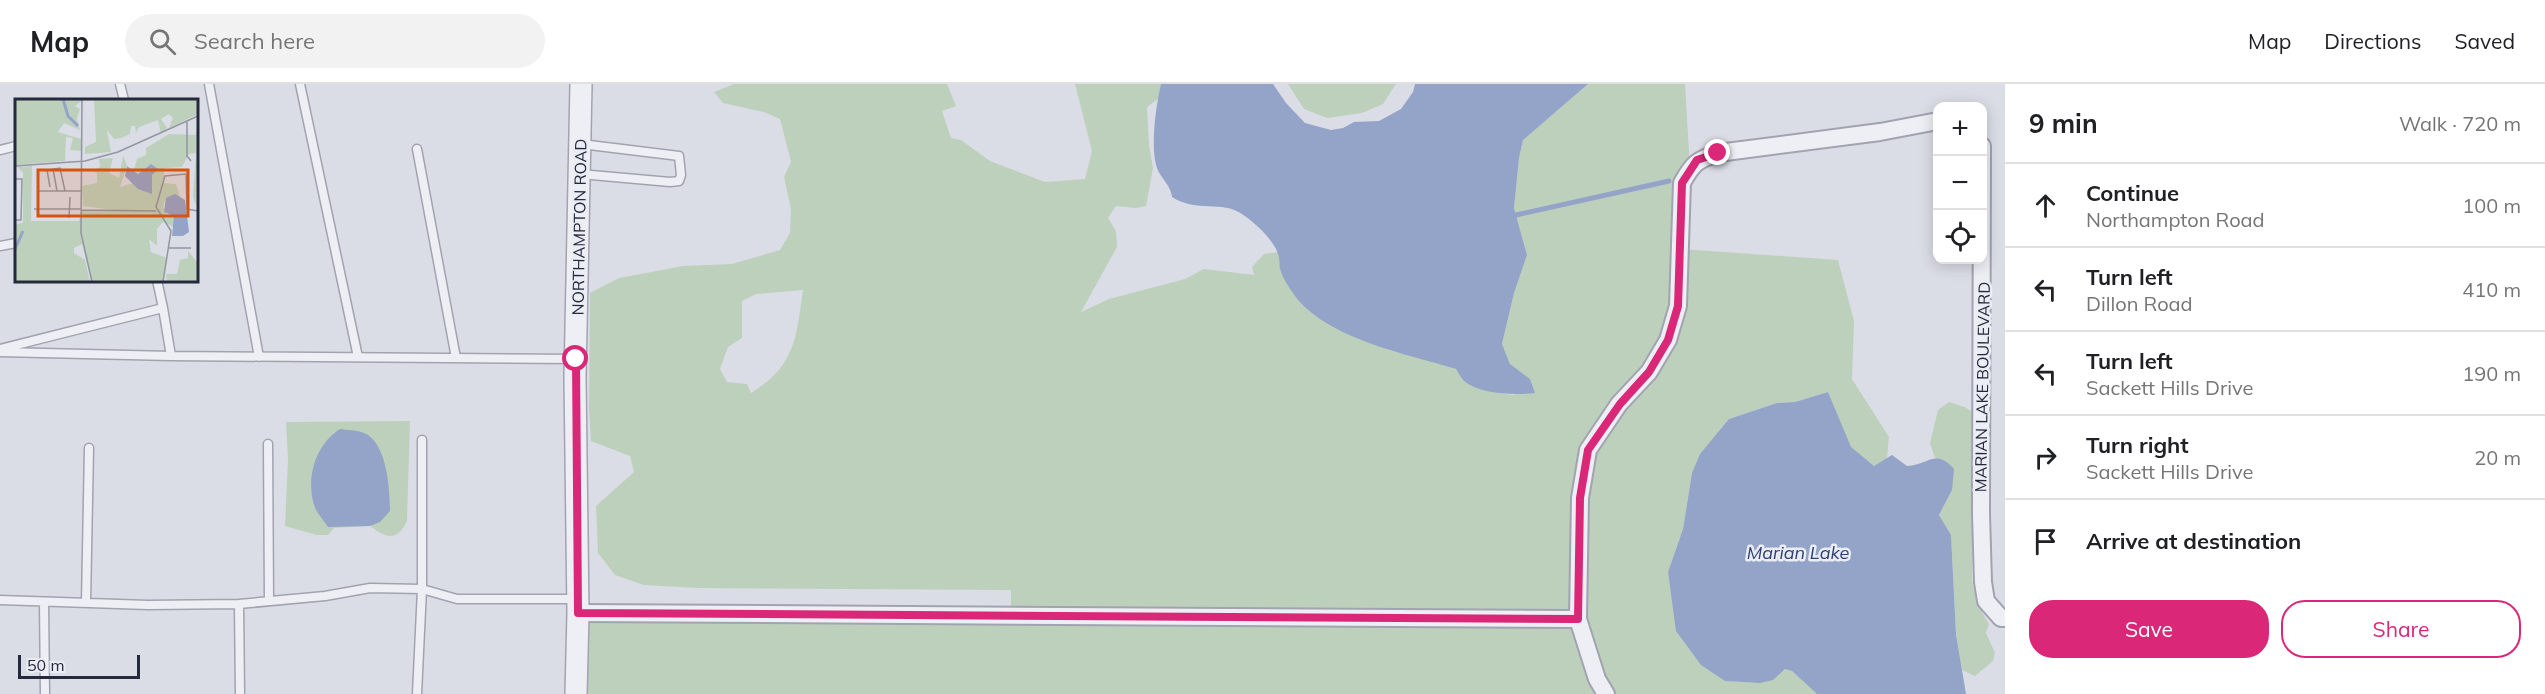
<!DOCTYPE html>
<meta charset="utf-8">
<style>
body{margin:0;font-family:Mulish,sans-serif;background:#f2f2f2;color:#202124}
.controls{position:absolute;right:18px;top:18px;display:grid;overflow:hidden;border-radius:12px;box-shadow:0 3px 15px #0003}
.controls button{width:54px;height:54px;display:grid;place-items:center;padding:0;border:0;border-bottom:2px solid #e0e0e0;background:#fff;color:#202124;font:30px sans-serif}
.scale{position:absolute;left:18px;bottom:15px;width:122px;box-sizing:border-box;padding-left:6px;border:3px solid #25293c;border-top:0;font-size:16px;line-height:21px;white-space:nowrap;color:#25293c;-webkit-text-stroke:4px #eaedf4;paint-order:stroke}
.stop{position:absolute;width:18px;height:18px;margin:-14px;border:4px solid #db2777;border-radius:50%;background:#fff}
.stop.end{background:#db2777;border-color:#fff;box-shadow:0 2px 6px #0008}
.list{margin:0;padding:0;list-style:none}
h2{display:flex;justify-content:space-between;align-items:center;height:78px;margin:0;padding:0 24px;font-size:26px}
h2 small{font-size:20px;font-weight:400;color:#757577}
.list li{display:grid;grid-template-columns:39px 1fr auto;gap:18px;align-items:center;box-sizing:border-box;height:84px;padding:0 24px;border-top:2px solid #e0e0e0}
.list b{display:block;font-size:22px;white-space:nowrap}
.list p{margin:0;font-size:20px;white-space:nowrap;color:#757577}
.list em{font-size:20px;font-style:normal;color:#757577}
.actions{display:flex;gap:12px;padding:18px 24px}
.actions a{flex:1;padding:14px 0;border:2px solid #db2777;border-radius:24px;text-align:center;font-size:21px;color:#db2777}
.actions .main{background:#db2777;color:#fff}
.icon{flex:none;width:33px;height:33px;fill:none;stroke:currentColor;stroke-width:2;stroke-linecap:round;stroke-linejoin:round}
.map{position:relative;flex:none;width:2005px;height:610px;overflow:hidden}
header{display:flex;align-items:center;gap:36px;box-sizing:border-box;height:84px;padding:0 30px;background:#fff;border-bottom:2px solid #e0e0e0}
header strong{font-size:28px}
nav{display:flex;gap:33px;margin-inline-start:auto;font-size:21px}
.search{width:420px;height:54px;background:#f2f2f2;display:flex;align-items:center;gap:15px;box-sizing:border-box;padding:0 21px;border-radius:33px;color:#757577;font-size:22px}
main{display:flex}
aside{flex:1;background:#fff}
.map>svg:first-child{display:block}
.green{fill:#bdd0bc;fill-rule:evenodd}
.water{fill:#94a3c8}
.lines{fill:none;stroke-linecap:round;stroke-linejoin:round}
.stream{stroke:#94a3c8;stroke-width:5}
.service-casing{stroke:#a1a3b0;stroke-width:11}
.minor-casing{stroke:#a1a3b0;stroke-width:20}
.tertiary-casing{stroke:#a1a3b0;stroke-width:24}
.service{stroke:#eeeff5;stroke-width:8}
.minor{stroke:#eeeff5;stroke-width:16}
.tertiary{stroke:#eeeff5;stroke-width:21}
.route{stroke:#db2777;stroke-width:8}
.labels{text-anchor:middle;stroke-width:5;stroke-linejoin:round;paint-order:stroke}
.street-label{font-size:16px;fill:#25293c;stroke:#eaedf4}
.water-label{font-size:18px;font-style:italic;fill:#2e3f71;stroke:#eaedf4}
.inset-river{fill:none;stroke:#94a3c8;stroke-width:3}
.inset-road{fill:none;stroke:#9295a2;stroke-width:1.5}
.view{fill:#d45411;fill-opacity:0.15;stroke:#d45411;stroke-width:3}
.inset-edge{fill:none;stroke:#25293c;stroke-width:3}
</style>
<header>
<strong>Map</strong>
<div class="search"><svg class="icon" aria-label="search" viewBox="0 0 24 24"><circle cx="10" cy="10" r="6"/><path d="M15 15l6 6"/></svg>Search here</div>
<nav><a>Map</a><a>Directions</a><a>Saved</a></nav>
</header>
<main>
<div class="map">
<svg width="2005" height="610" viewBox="0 0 2005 610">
<rect width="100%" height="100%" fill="#dbdde6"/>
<path class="green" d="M734 0H947L956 22 942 27 951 54 961 56 990 77 1045 98 1085 95 1092 67 1075 0H1161L1158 15 1147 23 1149 61 1153 84 1146 122 1136 124 1116 122 1108 134 1116 147 1117 163 1081 228 1109 215 1185 195 1204 185 1254 191 1252 183 1264 170 1278 168 1281 189 1377 260 1456 285 1464 297 1488 307 1514 311 1530 295 1510 280 1502 260 1514 209 1527 171 1514 124 1519 74 1523 56 1588 0H1685L1690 85 1681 165 1838 176 1854 237 1852 295 1889 353 1887 375 1874 382 1851 364 1828 308 1795 318 1777 319 1729 335 1692 389 1683 445 1668 488 1671 508 1725 597C1752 597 1764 605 1785 585L1792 587 1817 610H576L578 529 1011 531V506L698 504 644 501 615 491 598 469 596 422 634 388 630 372 591 357 589 325 590 209 619 194 683 182 732 180 780 166 790 149 791 125 784 93 791 78 780 35 764 28 723 19 714 8ZM803 206C796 254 796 281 751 309L747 300 727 298 720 285 728 263 742 254V217L756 210Z
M1288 0H1396L1383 20 1362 29 1327 34 1304 25Z
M1949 318 1965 323 1978 332 1974 359 1972 496 1978 521 1989 540 1986 549 1995 569 1993 577 1975 592 1962 586 1956 548 1951 451 1939 431 1952 406 1945 377 1935 374 1930 359 1938 326Z
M410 337 407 437C397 458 386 454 370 442L334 444 328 451H317L285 442 288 376 286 338Z"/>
<path class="water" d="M1161 0H1273L1286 19 1305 39 1331 46 1343 44 1354 38 1379 37 1401 25 1413 8 1415 0H1588L1523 56 1519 74 1514 124 1527 171 1514 209 1502 260 1510 280 1530 295 1535 309C1515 311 1481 311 1464 297 1461 294 1458 288 1456 285 1407 270 1333 256 1298 216 1293 209 1284 197 1281 188 1279 183 1280 176 1278 170 1274 156 1254 138 1242 130 1222 116 1197 129 1172 113 1171 101 1161 95 1157 84 1150 64 1156 21 1161 0Z
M1828 308 1851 363 1874 382 1892 371 1907 382C1929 381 1935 364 1954 385L1952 406 1939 431 1951 451 1956 550 1966 610H1817L1792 587 1785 585 1773 596 1760 599 1725 597 1701 581 1676 547 1668 488 1683 445 1692 389 1700 370 1729 335 1777 319 1795 318Z
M340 345C347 346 357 346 364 349 387 358 390 406 390 427L380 438 370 442 328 443C324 437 318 430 315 424 305 395 315 361 340 345Z"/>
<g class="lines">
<path class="stream" d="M1516 131 1669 97"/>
<defs>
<path id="service" d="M120 0 124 16
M209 0 259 273
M300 0 358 273
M417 65 456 274
M0 66 16 62
M580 90 670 98 679 97 681 91 679 72 581 60
M0 162 16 159
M157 196 163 224
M0 265 163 224 171 272
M0 268 171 272 575 275
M268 360 269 517
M0 516 148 521 239 520 325 512 370 504 422 505 457 515H577
M44 518 45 610
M86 519 89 364
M239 520 240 610
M417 610 422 505V356"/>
<path id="minor" d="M1982 62 1981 430 1983 498 1986 517 2001 534H2005
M578 529 1578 535
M1606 610 1597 595 1578 535 1580 414 1588 366 1619 320 1649 288 1668 256 1678 222 1682 99C1693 79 1697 76 1718 69L1880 48 1938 37"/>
<path id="tertiary" d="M576 610 578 529 575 293 581 0"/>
</defs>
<use href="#service" class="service-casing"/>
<use href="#minor" class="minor-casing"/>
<use href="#tertiary" class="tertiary-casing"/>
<use href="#service" class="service"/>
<use href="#minor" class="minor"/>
<use href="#tertiary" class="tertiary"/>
</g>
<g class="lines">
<path class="route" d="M576 275 578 529 1578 535 1580 414 1588 366 1620 320 1649 288 1668 256 1678 222 1682 99 1697 76 1718 69"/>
</g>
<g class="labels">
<g class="street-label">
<text transform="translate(579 143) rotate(-89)" y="6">NORTHAMPTON ROAD</text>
<text transform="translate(1982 303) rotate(-89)" y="6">MARIAN LAKE BOULEVARD</text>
</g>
<g class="water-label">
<text x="1798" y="475">Marian Lake</text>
</g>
</g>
<g transform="translate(15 15)">
<rect width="183" height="183" fill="#dbdde6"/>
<path d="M0 0H69L60 7 65 10 62 20 65 31 49 24 43 33 66 40V52L55 51 58 39 51 38 50 62 0 66ZM79 0H183V15L154 29 158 19 154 15 146 20 152 29 146 35 143 21 124 28 121 34 120 27H116L115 35 106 39 99 40 92 31 96 53 70 55V48L81 43ZM183 17 181 106 178 98 181 54 174 55 167 68 149 69V84L161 85 165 98 150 101 148 108 152 116 159 117V128L148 123 142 130V147L134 140 136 153 152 159 148 183H77L67 145 59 149V154L70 161 75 183H0V125L8 124V74L3 68 17 67 16 122H64L66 111H99L68 107 67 87 82 84V74L77 72 85 68 84 60 98 59 94 74 104 79 108 57 112 66 105 88 119 84 136 92V65L123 74 119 71 122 60 131 56V49L154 35 181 36ZM173 152 183 164V183L152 182 151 175H162L165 161 173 159Z" fill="#bdd0bc"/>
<path d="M136 65 143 70 137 76V95L123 90 110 77 112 67 123 75ZM160 95 170 101 174 133 168 137H157L159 117 149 113 151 99Z" fill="#94a3c8"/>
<path class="inset-river" d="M48 0 53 17 63 27M0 150 8 132"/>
<path class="inset-road" d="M67 0 66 134 77 183M172 23V57L176 62M0 67 70 62 103 53 183 17M38 70 42 92M0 80H7L6 121H0M35 88 32 71 45 69 50 92M22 92H66M19 110H66M66 111 141 112M54 119 55 98M154 149H176M148 183 156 132 141 108 150 77 171 75 172 110 183 112"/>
<path class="view" d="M23 71H173V117H23Z"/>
<rect width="183" height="183" class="inset-edge"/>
</g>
</svg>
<div class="controls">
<button>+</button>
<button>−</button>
<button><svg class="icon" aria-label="locate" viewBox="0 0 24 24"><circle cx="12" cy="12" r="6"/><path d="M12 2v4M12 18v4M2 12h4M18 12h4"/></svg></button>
</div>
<div class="scale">50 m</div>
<div class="stop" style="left:576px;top:275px"></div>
<div class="stop end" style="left:1718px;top:69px"></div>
</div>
<aside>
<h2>9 min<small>Walk · 720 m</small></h2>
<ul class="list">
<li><svg class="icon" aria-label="ahead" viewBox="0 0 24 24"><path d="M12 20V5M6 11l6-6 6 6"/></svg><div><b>Continue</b><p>Northampton Road</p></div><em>100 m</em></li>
<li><svg class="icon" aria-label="left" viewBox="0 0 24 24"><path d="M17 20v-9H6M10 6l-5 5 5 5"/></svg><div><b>Turn left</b><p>Dillon Road</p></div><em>410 m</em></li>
<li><svg class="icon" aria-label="left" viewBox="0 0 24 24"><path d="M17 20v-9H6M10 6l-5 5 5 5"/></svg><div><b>Turn left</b><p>Sackett Hills Drive</p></div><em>190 m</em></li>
<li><svg class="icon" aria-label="right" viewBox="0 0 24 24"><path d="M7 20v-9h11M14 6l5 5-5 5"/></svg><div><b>Turn right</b><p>Sackett Hills Drive</p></div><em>20 m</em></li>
<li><svg class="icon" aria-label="arrive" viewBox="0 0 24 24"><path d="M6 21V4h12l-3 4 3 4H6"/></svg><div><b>Arrive at destination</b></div></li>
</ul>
<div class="actions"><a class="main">Save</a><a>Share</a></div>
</aside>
</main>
